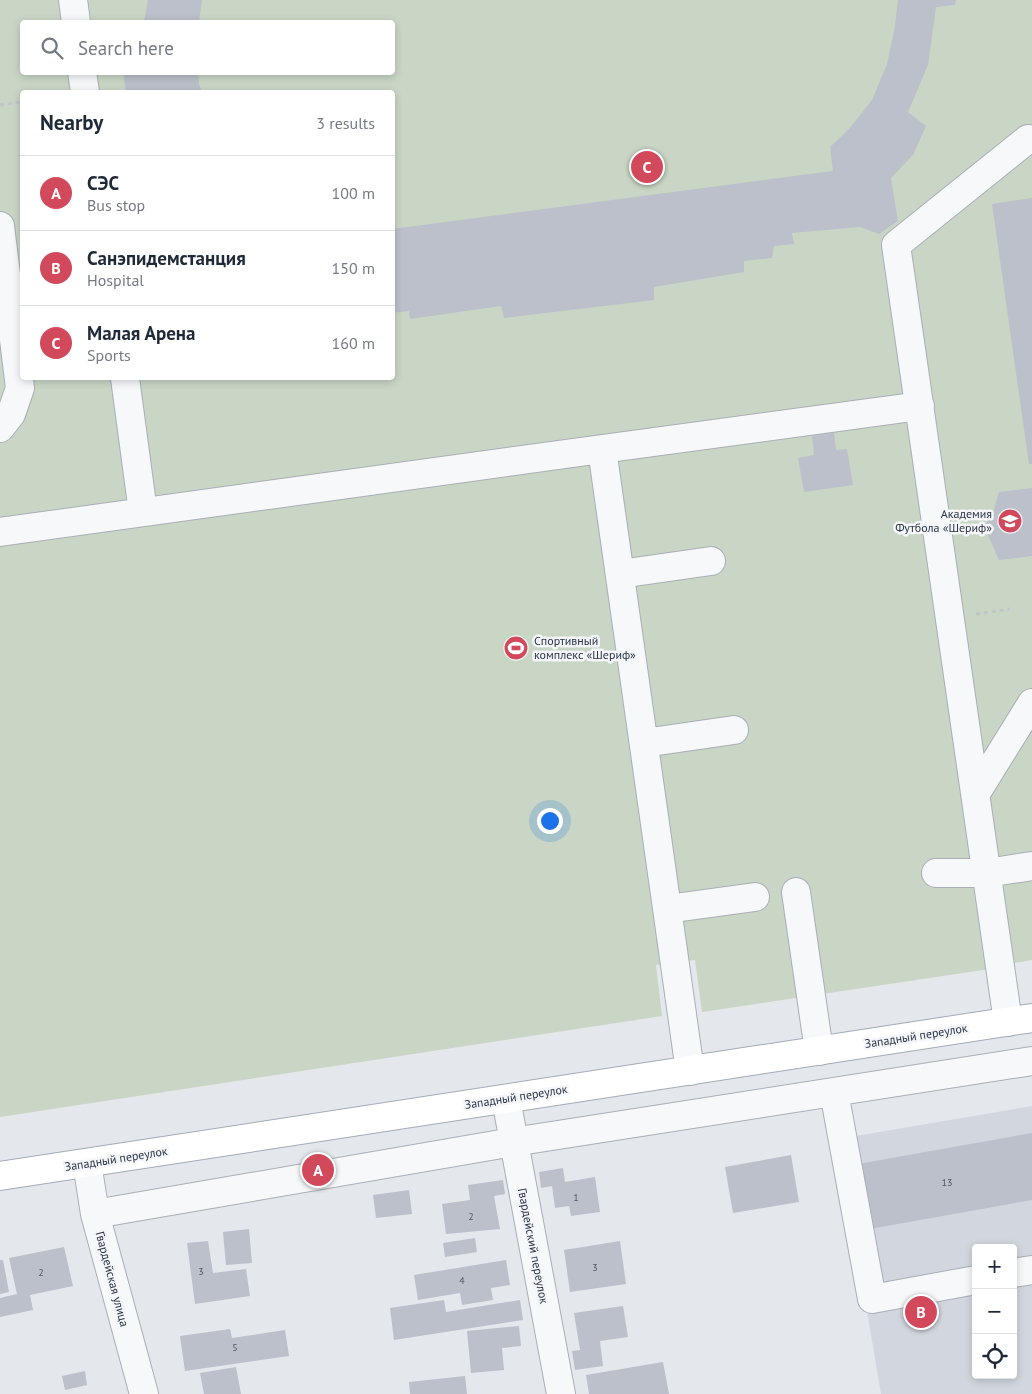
<!DOCTYPE html>
<meta charset="utf-8">
<style>
body{margin:0;font-family:"PT Sans",sans-serif;background:#f6f6f7;color:#1f2937}
.controls{position:absolute;right:15px;bottom:15px;display:grid;overflow:hidden;border-radius:5px;box-shadow:0 2px 8px #0003}
.controls button{width:45px;height:45px;display:grid;place-items:center;padding:0;border:0;border-bottom:1px solid #e0e1e3;background:#fff;color:#1f2937;font:25px sans-serif}
.you{position:absolute;left:549px;top:820px;width:18px;height:18px;margin:-12px;border:4px solid #fff;border-radius:50%;background:#1a73e8;box-shadow:0 0 0 8px #1a73e833}
.badge{display:grid;place-items:center;width:32px;height:32px;border-radius:50%;background:#d1495b;color:#fff;font-size:16px;font-weight:700}
.pin{position:absolute;translate:-50% -50%;border:2px solid #fff;box-shadow:0 1px 5px #0006}
.list{margin:0;padding:0;list-style:none}
h2{display:flex;justify-content:space-between;align-items:center;height:65px;margin:0;padding:0 20px;font-size:21px}
h2 small{font-size:16px;font-weight:400;color:#747a83}
.list li{display:grid;grid-template-columns:32px 1fr auto;gap:15px;align-items:center;box-sizing:border-box;height:75px;padding:0 20px;border-top:1px solid #e0e1e3}
.list b{display:block;font-size:19px;white-space:nowrap}
.list p{margin:0;font-size:16px;white-space:nowrap;color:#747a83}
.list em{font-size:16px;font-style:normal;color:#747a83}
.icon{flex:none;width:28px;height:28px;fill:none;stroke:currentColor;stroke-width:2;stroke-linecap:round;stroke-linejoin:round}
.map{position:relative;flex:none;width:1032px;height:1394px;overflow:hidden}
.search{position:absolute;background:#fff;box-shadow:0 2px 8px #0003;left:20px;top:20px;width:375px;height:55px;display:flex;align-items:center;gap:12px;box-sizing:border-box;padding:0 18px;border-radius:5px;color:#747a83;font-size:19px}
.panel{position:absolute;background:#fff;box-shadow:0 2px 8px #0003;left:20px;top:90px;width:375px;height:290px;border-radius:5px}
.map>svg:first-child{display:block}
.built{fill:#d2d6de;fill-rule:evenodd}
.green{fill:#c9d6c5;fill-rule:evenodd}
.building{fill:#bbc0ca}
.lines{fill:none;stroke-linecap:round;stroke-linejoin:round}
.minor-casing{stroke:#a9aeb7;stroke-width:30}
.major-casing{stroke:#a3abb8;stroke-width:30}
.path{stroke:#c2c5cb;stroke-width:3;stroke-dasharray:4 4;stroke-linecap:butt}
.minor{stroke:#f7f8fa;stroke-width:28}
.major{stroke:#fff;stroke-width:28}
.labels{text-anchor:middle;stroke-width:5;stroke-linejoin:round;paint-order:stroke}
.number-label{font-size:10px;fill:#4f5766}
.poi-label{font-size:12px;fill:#2b3445;stroke:#f4f6f9;text-anchor:end}
.street-label{font-size:12px;fill:#2b3445;stroke:#f4f6f9}
</style>
<div class="map">
<svg width="1032" height="1394" viewBox="0 0 1032 1394">
<rect width="100%" height="100%" fill="#e4e7ec"/>
<path class="built" d="M1032 1106V1394H881L838 1139ZM976 1248H1013V1375H976Z"/>
<path class="green" d="M0 0H1032V960L1014 963 1008 921 984 924 990 969 702 1012 695 960 656 965 662 1016 0 1117ZM22 22H392V72H22ZM22 92H392V378H22Z"/>
<path class="building" d="M148 0H202L199 22H144Z
M898 0H956L955 5 936 7 928 65 908 112 926 126 913 155 891 178 898 221 879 234 860 227 792 233 794 244 774 246 772 258 744 261V272L654 287V300L504 318 501 306 410 319 409 311 392 313V229L833 171 830 147 849 129 872 100 887 64 895 26Z
M123 72H198L199 84 202 92H126Z
M1032 198V464H1029L992 204Z
M834 433 836 450 847 449 853 485 804 492 798 458 814 455 812 436Z
M1032 488V556L999 560 984 526 992 516 999 492Z
M1032 1133V1200L870 1229 858 1164Z
M791 1155 799 1202 733 1213 725 1167Z
M563 1168 565 1182 595 1177 600 1212 571 1216 569 1206 555 1208 552 1186 541 1188 539 1172Z
M503 1180 505 1194 494 1196 500 1229 446 1234 442 1204 470 1200 468 1185Z
M409 1190 412 1214 376 1218 373 1195Z
M249 1229 252 1263 226 1265 223 1232Z
M475 1238 477 1252 445 1257 443 1243Z
M208 1241 213 1273 246 1269 250 1296 195 1304 187 1243Z
M620 1241 626 1284 570 1292 564 1250Z
M64 1247 73 1286 30 1295 33 1310 0 1317V1298L17 1294 9 1258Z
M0 1260H3L9 1292 0 1294Z
M506 1260 510 1285 491 1288 493 1300 462 1305 460 1293 418 1300 414 1275Z
M444 1300 446 1312 520 1300 523 1320 394 1340 390 1308Z
M623 1306 628 1337 600 1341 603 1366 575 1370 572 1351 580 1350 574 1313Z
M519 1326 521 1346 502 1348 504 1370 471 1373 467 1331Z
M230 1329 232 1338 285 1330 289 1356 185 1371 180 1336Z
M663 1362 669 1394H589L586 1375Z
M236 1367 241 1394H204L200 1373Z
M85 1371 87 1385 65 1390 62 1376Z
M465 1376 467 1394H410L409 1382Z"/>
<g class="lines">
<defs>
<path id="minor" d="M73 0 76 22
M82 72 85 92
M0 226 20 388 11 414 0 428
M125 378 143 512
M0 532 602 449
M620 574 711 561
M644 743 734 730
M976 793 1032 703
M936 873H987L1032 866
M796 892 819 1051
M667 909 755 897
M1008 1022 896 245 1028 139
M690 1071 602 449 920 406
M834 1092 872 1299 976 1280
M506 1099 561 1394
M87 1163 95 1214 144 1394
M95 1214 513 1142 1032 1061
M1013 1273 1032 1270"/>
<path id="major" d="M0 1176 1032 1018"/>
</defs>
<use href="#minor" class="minor-casing"/>
<use href="#major" class="major-casing"/>
<path class="path" d="M0 105 22 102
M976 614 1010 609"/>
<use href="#minor" class="minor"/>
<use href="#major" class="major"/>
</g>
<defs>
<symbol id="school-disc" viewBox="-11 -11 22 22"><circle r="9.5" fill="#d1495b" stroke="#f4f6f9"/><path d="M0-5L7-2L0 1L-7-2ZM-4 1L0 2.5L4 1V4Q0 6-4 4Z" fill="#fff"/></symbol>
<symbol id="stadium-disc" viewBox="-11 -11 22 22"><circle r="9.5" fill="#d1495b" stroke="#f4f6f9"/><path d="M0-5a6.5 5 0 1 0 0 10a6.5 5 0 1 0 0-10ZM-3.5-1.8h7v3.6h-7Z" fill="#fff"/></symbol>
</defs>
<g fill-rule="evenodd">
<use href="#school-disc" x="996" y="507" width="28" height="28"/>
<use href="#stadium-disc" x="502" y="634" width="28" height="28"/>
</g>
<g class="labels">
<g class="number-label">
<text x="947" y="1186">13</text>
<text x="576" y="1201">1</text>
<text x="471" y="1220">2</text>
<text x="595" y="1271">3</text>
<text x="201" y="1275">3</text>
<text x="41" y="1276">2</text>
<text x="462" y="1284">4</text>
<text x="235" y="1351">5</text>
</g>
<g class="poi-label">
<text x="992" y="518">Академия<tspan x="992" dy="14">Футбола «Шериф»</tspan></text>
<text x="534" y="645" text-anchor="start">Спортивный<tspan x="534" dy="14">комплекс «Шериф»</tspan></text>
</g>
<g class="street-label">
<text transform="translate(916 1036) rotate(-9)" y="4">Западный переулок</text>
<text transform="translate(516 1097) rotate(-9)" y="4">Западный переулок</text>
<text transform="translate(116 1159) rotate(-9)" y="4">Западный переулок</text>
<text transform="translate(533 1246) rotate(79)" y="4">Гвардейский переулок</text>
<text transform="translate(112 1279) rotate(75)" y="4">Гвардейская улица</text>
</g>
</g>
</svg>
<div class="controls">
<button>+</button>
<button>−</button>
<button><svg class="icon" aria-label="locate" viewBox="0 0 24 24"><circle cx="12" cy="12" r="6"/><path d="M12 2v4M12 18v4M2 12h4M18 12h4"/></svg></button>
</div>
<div class="you"></div>
<div class="pin badge" style="left:318px;top:1170px">A</div>
<div class="pin badge" style="left:921px;top:1312px">B</div>
<div class="pin badge" style="left:647px;top:167px">C</div>
<div class="search"><svg class="icon" aria-label="search" viewBox="0 0 24 24"><circle cx="10" cy="10" r="6"/><path d="M15 15l6 6"/></svg>Search here</div>
<section class="panel">
<h2>Nearby<small>3 results</small></h2>
<ul class="list">
<li><span class="badge">A</span><div><b>СЭС</b><p>Bus stop</p></div><em>100 m</em></li>
<li><span class="badge">B</span><div><b>Санэпидемстанция</b><p>Hospital</p></div><em>150 m</em></li>
<li><span class="badge">C</span><div><b>Малая Арена</b><p>Sports</p></div><em>160 m</em></li>
</ul>
</section>
</div>
